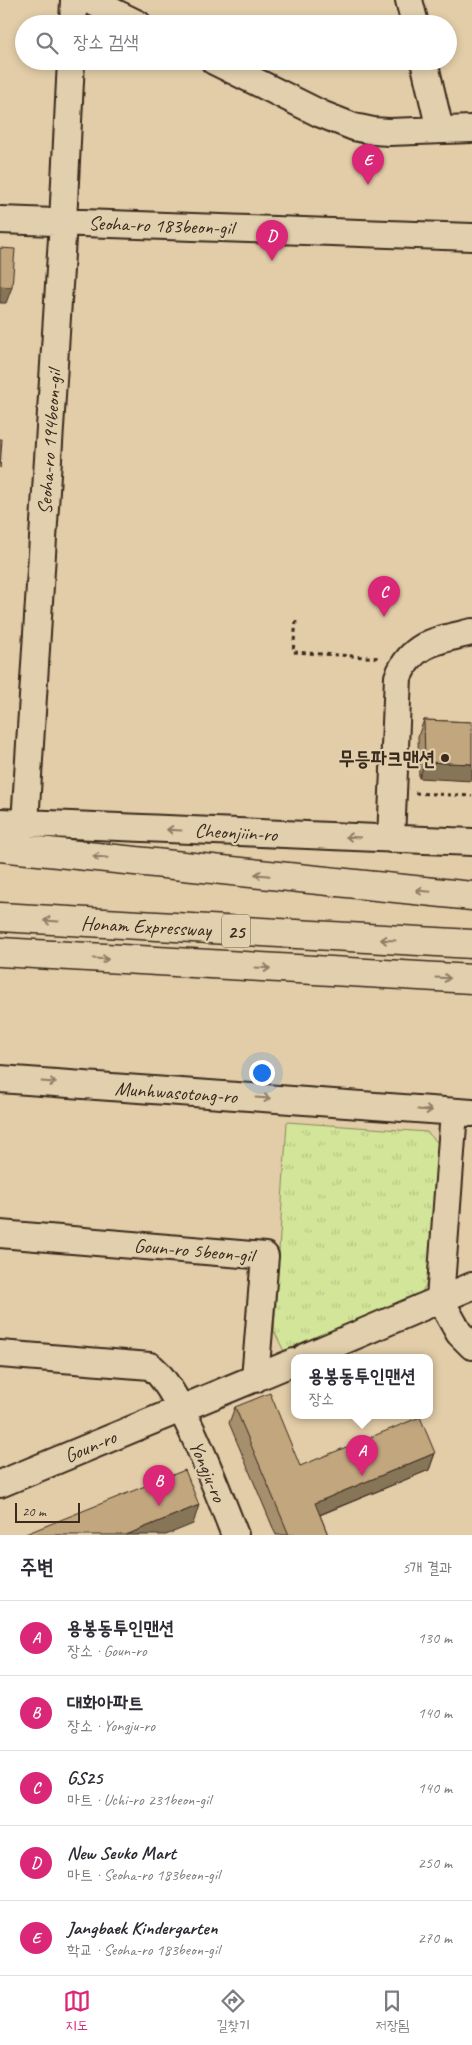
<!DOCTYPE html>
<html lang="ko">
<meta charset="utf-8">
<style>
body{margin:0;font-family:Caveat,"Poor Story",sans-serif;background:#f2f2f3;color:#2b2b33}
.scale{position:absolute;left:15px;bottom:12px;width:65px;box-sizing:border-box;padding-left:5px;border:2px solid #3b2a1e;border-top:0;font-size:14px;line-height:18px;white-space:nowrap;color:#3b2a1e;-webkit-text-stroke:4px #e2cfad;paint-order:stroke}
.you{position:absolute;left:261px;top:1072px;width:18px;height:18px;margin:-12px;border:4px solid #fff;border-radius:50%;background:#1a73e8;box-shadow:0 0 0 8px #1a73e833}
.badge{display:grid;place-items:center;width:32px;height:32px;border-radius:50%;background:#db2777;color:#fff;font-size:16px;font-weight:700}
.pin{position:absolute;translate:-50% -41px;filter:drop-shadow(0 1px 2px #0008)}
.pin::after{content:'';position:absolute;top:26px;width:18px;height:15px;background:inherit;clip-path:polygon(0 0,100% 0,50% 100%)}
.popup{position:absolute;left:291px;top:1354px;width:142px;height:65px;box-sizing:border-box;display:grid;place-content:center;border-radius:10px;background:#fff;filter:drop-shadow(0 1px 4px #0005);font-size:16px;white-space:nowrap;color:#7c7c81}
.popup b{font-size:19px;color:#2b2b33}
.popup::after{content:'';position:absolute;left:50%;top:100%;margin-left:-10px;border:10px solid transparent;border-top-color:#fff}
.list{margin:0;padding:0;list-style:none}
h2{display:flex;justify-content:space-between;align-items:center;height:65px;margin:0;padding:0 20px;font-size:21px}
h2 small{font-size:16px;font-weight:400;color:#7c7c81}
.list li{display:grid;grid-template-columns:32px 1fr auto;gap:15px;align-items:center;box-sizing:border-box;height:75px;padding:0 20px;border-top:1px solid #e1e1e2}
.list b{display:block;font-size:19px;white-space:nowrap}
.list p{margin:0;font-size:16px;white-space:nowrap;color:#7c7c81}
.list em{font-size:16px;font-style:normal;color:#7c7c81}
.icon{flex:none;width:28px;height:28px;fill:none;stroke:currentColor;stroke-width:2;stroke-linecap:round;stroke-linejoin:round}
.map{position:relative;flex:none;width:472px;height:1535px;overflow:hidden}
.search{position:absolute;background:#fff;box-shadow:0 2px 8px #0003;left:15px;right:15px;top:15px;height:55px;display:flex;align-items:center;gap:12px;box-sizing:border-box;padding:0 18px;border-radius:28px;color:#7c7c81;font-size:19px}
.sheet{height:440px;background:#fff}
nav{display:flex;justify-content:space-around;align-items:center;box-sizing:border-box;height:70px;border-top:1px solid #e1e1e2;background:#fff;font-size:14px;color:#7c7c81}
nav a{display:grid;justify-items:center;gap:2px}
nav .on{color:#db2777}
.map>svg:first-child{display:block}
.grass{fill:url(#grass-tufts);stroke:#87885c}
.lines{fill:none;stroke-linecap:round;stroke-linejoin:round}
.minor-casing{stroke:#3b2a1e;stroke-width:30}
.highway-casing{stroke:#3b2a1e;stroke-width:31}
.path{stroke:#3b2a1e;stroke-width:3;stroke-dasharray:4 4;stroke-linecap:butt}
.minor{stroke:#e2cfad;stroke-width:26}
.highway{stroke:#e2cfad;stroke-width:28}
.wall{fill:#a68f6c;stroke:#3b2a1e}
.shaded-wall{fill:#877458;stroke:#3b2a1e}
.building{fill:#c1a67e;stroke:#3b2a1e}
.oneway{stroke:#8e7c66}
.poi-dot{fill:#3b2a1e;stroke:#e2cfad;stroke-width:2}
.labels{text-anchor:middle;stroke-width:4.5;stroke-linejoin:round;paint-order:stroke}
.shield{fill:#e2cfad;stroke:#6d5c49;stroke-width:1}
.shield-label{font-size:19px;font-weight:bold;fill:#3b2a1e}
.street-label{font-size:20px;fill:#3b2a1e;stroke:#e2cfad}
.poi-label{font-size:20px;font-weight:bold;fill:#3b2a1e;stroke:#e2cfad;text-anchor:end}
</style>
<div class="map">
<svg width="472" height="1535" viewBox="0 0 472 1535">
<defs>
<pattern id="grass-tufts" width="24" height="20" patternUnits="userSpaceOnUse" patternTransform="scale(1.25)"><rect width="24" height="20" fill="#d3e599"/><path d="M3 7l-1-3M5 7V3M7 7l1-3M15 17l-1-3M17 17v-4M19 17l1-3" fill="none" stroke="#b6c583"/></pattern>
</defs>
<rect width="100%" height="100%" fill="#e2cda8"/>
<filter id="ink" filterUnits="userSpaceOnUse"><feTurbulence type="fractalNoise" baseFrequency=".02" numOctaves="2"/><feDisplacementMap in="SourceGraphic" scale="10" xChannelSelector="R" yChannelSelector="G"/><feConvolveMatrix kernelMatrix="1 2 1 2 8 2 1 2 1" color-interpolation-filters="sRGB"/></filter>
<g filter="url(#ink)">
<path class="grass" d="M287 1122 427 1132 441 1146 433 1272 419 1297 284 1351 274 1331Z"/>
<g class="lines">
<defs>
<path id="minor" d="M89 0 138 24
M409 0 415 24
M73 24 74 0
M214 61 321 114 354 127 373 131 389 132 472 129
M424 61 440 130
M0 220 472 237
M0 822 472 842
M25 823 63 222 71 61
M391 839 398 677C412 642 439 640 472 632
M0 1079 472 1113
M454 1112 440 1299 459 1333 472 1346
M0 1234 265 1256 255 1379
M0 1354 150 1366C179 1385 220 1498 235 1535
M305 1357 472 1286
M0 1484 294 1362"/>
<path id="highway" d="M0 847 472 896
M0 917 472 944
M0 952 472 979"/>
</defs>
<use href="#minor" class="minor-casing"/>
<use href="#highway" class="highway-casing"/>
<path class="path" d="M296 621 293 652 381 658
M415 793 472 796"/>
<use href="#minor" class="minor"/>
<use href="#highway" class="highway"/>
</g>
<path class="wall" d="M424 720 472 722 419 778 418 736Z
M235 1407 300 1466 435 1453 429 1470 320 1515 328 1535H276L229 1423Z"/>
<path class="shaded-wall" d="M0 286 12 287 6 303H0Z
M425 762 472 764V781L419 778Z
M435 1453 429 1470 309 1519 315 1503Z
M199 1505 193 1524 166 1535H126Z"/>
<path class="building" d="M0 248 15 249 12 287 0 286Z
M0 439H2L0 468Z
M424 720 472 722V764L425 762Z
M270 1393 300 1466 420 1417 435 1453 315 1503 328 1535H289L235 1407Z
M185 1470 199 1505 126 1535H23Z"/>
<defs><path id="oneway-shaft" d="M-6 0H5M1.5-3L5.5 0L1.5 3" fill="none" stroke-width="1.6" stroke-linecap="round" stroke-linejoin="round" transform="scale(1.25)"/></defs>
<g class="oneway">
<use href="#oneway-shaft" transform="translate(174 830) rotate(-177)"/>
<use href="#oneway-shaft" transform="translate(353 837) rotate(-177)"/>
<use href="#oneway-shaft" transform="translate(100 857) rotate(-174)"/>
<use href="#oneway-shaft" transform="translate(262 875) rotate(-174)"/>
<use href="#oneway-shaft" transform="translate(423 891) rotate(-175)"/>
<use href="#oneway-shaft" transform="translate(51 921) rotate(-176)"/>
<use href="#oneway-shaft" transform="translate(388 940) rotate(-177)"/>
<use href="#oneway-shaft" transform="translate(101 959) rotate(3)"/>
<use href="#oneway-shaft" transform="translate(263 968) rotate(3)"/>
<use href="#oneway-shaft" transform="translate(443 978) rotate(3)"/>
<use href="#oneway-shaft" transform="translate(49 1082) rotate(4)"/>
<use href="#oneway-shaft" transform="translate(263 1098) rotate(4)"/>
<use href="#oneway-shaft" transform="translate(425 1110) rotate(4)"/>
</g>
</g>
<circle class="poi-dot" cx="445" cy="758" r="5"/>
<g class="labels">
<rect class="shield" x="222" y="914.5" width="28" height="33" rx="4"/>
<g class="shield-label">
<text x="236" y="938">25</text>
</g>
<g class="street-label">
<text transform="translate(161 225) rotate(2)" y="7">Seoha-ro 183beon-gil</text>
<text transform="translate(49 442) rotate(-86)" y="7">Seoha-ro 194beon-gil</text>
<text transform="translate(236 832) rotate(3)" y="7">Cheonjiin-ro</text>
<text transform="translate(146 926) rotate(3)" y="7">Honam Expressway</text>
<text transform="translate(176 1092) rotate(4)" y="7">Munhwasotong-ro</text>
<text transform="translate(194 1250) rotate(5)" y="7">Goun-ro 5beon-gil</text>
<text transform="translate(90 1446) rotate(-23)" y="7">Goun-ro</text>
<text transform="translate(208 1471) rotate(67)" y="7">Yongju-ro</text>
</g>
<g class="poi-label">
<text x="435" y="765">무등파크맨션</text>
</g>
</g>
</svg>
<div class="scale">20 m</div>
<div class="you"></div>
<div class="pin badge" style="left:362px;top:1476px">A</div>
<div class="popup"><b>용봉동투인맨션</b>장소</div>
<div class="pin badge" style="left:159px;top:1506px">B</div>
<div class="pin badge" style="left:384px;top:617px">C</div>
<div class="pin badge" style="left:272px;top:261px">D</div>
<div class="pin badge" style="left:368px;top:185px">E</div>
<div class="search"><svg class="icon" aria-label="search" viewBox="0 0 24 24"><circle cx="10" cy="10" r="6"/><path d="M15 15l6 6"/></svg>장소 검색</div>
</div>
<section class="sheet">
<h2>주변<small>5개 결과</small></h2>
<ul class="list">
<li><span class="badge">A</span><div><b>용봉동투인맨션</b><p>장소 · Goun-ro</p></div><em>130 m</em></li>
<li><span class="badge">B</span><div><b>대화아파트</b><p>장소 · Yongju-ro</p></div><em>140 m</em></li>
<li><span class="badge">C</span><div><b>GS25</b><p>마트 · Uchi-ro 231beon-gil</p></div><em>140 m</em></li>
<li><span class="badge">D</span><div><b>New Seuko Mart</b><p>마트 · Seoha-ro 183beon-gil</p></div><em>250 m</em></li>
<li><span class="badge">E</span><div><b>Jangbaek Kindergarten</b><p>학교 · Seoha-ro 183beon-gil</p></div><em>270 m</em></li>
</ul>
</section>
<nav>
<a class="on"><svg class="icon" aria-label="map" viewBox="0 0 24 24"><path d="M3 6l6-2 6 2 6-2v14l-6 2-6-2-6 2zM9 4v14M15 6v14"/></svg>지도</a>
<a><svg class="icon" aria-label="directions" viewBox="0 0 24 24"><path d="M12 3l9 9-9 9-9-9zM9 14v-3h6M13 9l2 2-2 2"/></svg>길찾기</a>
<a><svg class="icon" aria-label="saved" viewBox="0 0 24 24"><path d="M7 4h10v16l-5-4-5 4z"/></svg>저장됨</a>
</nav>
